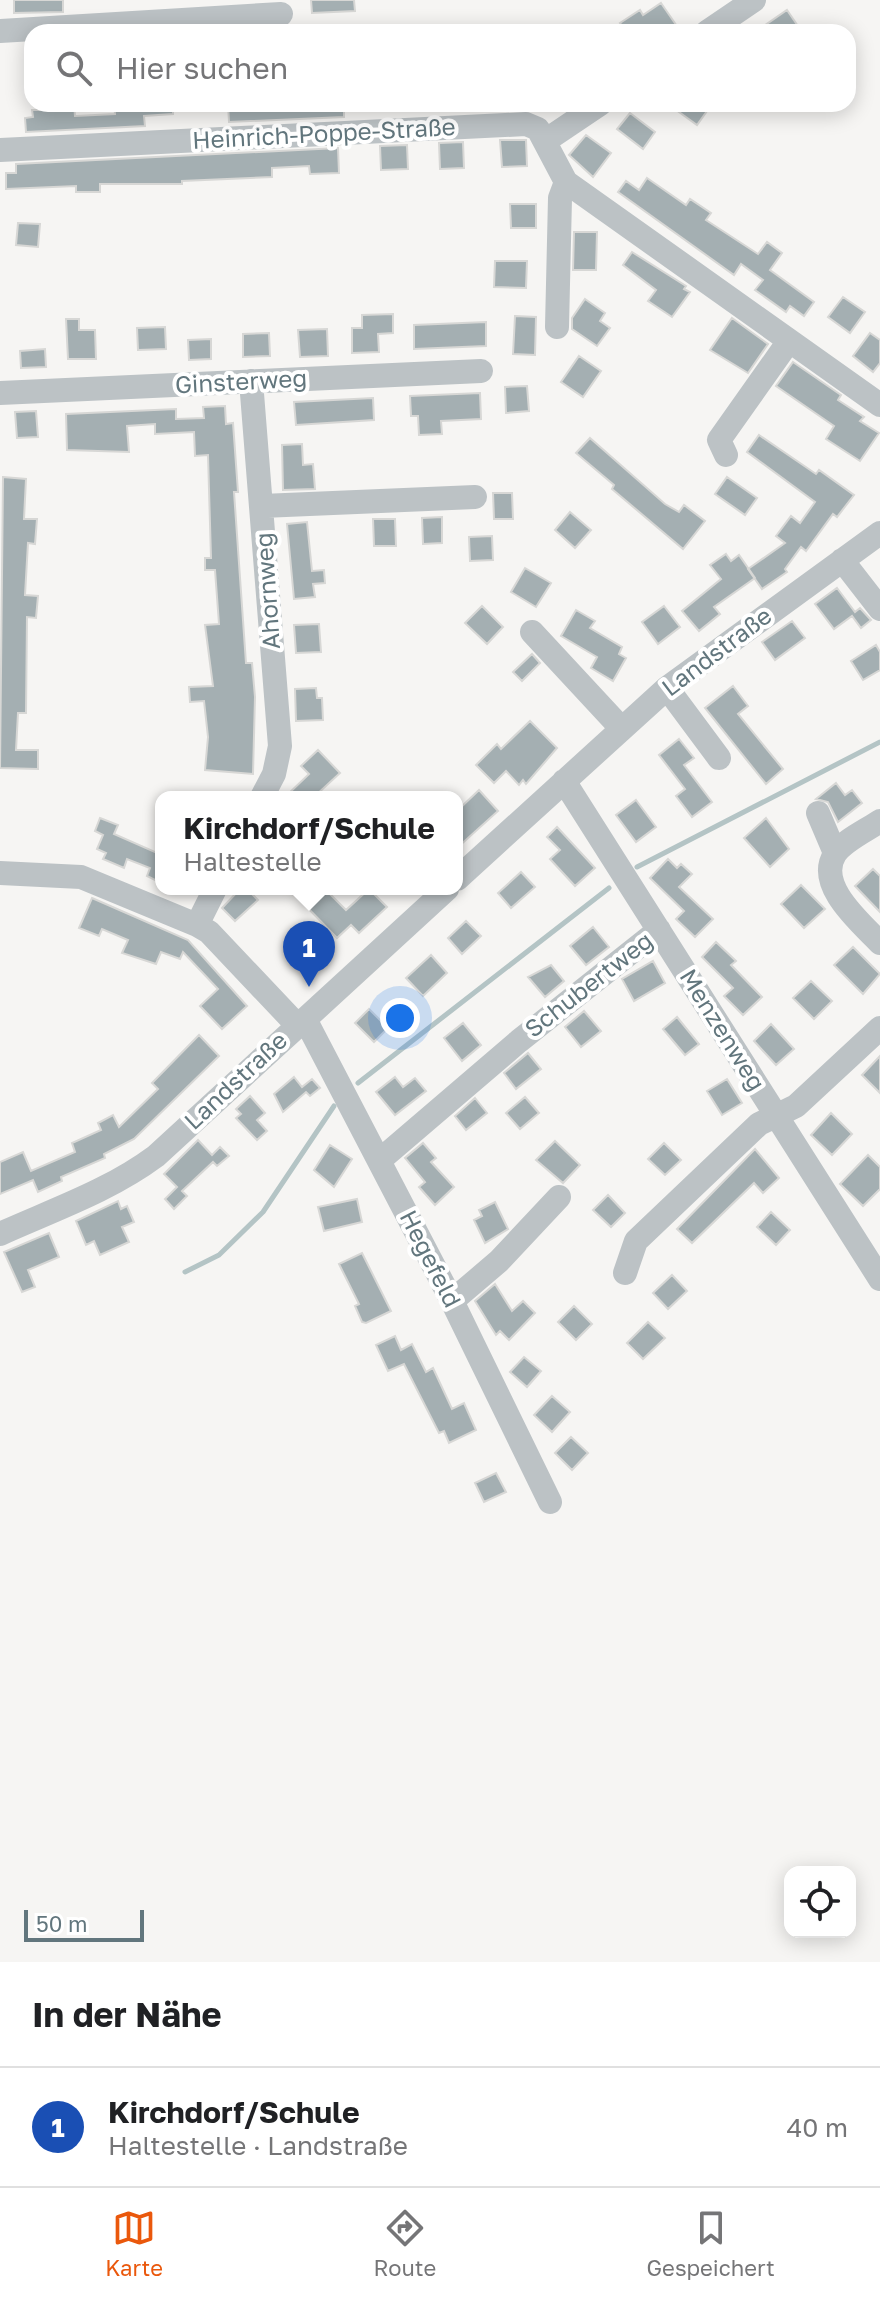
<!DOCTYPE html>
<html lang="de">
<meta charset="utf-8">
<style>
body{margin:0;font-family:"Golos Text",sans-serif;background:#f6f6f6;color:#202124}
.controls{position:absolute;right:24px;bottom:24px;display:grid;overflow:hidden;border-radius:16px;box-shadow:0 4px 20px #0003}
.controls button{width:72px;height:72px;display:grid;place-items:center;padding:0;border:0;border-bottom:2px solid #e0e0e0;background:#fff;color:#202124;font:40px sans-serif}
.scale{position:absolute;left:24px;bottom:20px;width:120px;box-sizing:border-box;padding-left:8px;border:4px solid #62767d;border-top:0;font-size:22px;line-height:28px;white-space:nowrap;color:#62767d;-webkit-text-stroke:6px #fff;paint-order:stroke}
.you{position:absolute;left:400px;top:1018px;width:28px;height:28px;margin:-20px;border:6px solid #fff;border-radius:50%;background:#1a73e8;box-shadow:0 0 0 12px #1a73e833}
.badge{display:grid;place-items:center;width:52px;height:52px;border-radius:50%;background:#ea580c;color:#fff;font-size:26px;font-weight:700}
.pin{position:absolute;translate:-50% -66px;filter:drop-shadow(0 2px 4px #0008)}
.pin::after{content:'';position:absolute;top:42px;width:28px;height:24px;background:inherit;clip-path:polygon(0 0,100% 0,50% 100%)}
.popup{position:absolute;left:155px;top:791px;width:308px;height:104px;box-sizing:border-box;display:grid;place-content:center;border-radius:16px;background:#fff;filter:drop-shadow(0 2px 6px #0005);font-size:26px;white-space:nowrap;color:#757577}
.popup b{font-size:30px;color:#202124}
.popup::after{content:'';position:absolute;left:50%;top:100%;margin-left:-16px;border:16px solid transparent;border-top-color:#fff}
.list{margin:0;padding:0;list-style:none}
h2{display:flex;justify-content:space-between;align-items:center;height:104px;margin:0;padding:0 32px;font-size:34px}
h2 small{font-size:26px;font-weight:400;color:#757577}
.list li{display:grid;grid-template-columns:52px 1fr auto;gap:24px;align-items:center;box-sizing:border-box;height:120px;padding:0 32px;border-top:2px solid #e0e0e0}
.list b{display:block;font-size:30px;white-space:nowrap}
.list p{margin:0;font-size:26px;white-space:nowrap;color:#757577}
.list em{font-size:26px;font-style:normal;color:#757577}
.icon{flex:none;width:44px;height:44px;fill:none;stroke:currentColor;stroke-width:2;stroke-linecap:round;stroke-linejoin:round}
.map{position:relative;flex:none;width:880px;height:1962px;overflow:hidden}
.search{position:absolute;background:#fff;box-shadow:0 4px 20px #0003;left:24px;right:24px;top:24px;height:88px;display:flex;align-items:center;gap:20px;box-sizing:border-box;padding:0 28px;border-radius:24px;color:#757577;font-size:30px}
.sheet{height:224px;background:#fff}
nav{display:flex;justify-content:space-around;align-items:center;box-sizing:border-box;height:112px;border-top:2px solid #e0e0e0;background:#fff;font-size:22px;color:#757577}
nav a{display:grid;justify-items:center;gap:4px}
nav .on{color:#ea580c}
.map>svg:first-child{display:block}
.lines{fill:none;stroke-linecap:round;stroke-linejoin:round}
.stream{stroke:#b4c4c5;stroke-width:5}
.building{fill:#a4afb2;stroke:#d7d7d5;stroke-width:2}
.minor{stroke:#bcc2c5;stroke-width:24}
.labels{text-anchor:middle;stroke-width:8;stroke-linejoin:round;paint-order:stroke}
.street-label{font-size:24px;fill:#62767d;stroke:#fff}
</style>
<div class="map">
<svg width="880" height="1962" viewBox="0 0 880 1962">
<rect width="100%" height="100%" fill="#f6f5f3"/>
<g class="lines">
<path class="stream" d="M637 867 880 742
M358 1083 609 888
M185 1272 219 1255 263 1212 334 1106"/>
</g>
<path class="building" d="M14 0H63V12L14 13Z
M311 0H354L355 11 312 13Z
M661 3 681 32H626L620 23 640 10 643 15Z
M787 10 802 32H755Z
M42 104H74L75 116 115 114 114 104H173V114L144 116 145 126 26 132 25 118 33 117 32 110H42Z
M228 104H344V117L229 122Z
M668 104H712L697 125Z
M630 113 655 132 643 149 617 129Z
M586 135 611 153 593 177 569 155Z
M500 140H526L527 166 502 167Z
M463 142 464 168 440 169 439 143Z
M407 145 408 169 381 170 380 146Z
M338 148 339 173 310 174 309 166 272 168V177L182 181V184H100V192H76V186L6 189V173H16V164Z
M647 178 686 205 690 199 711 213 706 220 758 254 767 242 782 253 770 270 814 302 804 316 790 306 786 312 755 290 763 280 741 264 734 275 618 192 626 181 639 190Z
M510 204H536V228H511Z
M18 223 40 224 38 247 16 245Z
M574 232H597L596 270H573Z
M632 252 686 286 684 289 690 292 672 317 648 301 656 290 623 265Z
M495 261H527L526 288 494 287Z
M843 297 865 312 850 333 828 317Z
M585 299 605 313 600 321 610 328 597 346 572 329V318Z
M393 314V333L378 334 379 352 352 353V328H362V315Z
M515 316 536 317 535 355 513 354Z
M732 318 768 344 748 373 710 350Z
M66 319H79V330H95L96 359H68Z
M486 322V346L414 349V325Z
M165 327 166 349 138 350 137 328Z
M327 329 328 356 300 357 298 330Z
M269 333 270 356 243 357V334Z
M870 333 880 340V363L873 372 853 356Z
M211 339V359L189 360 188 340Z
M45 349 46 367 21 368 20 351Z
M579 356 601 371 583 397 561 382Z
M793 362 841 395 838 400 864 417 860 421 879 433 860 461 826 439 834 426 776 386Z
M527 386 529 411 506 413 505 387Z
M480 393 481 419 441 421 442 434 419 435 418 416H411L410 396Z
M373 398 374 420 296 425 294 402Z
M225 406 226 424 233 423 238 492H234L246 663H252L255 697 253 774 205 770 208 737 204 701 190 702 189 687 213 686 205 625 219 624 215 570H205V558H211L208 455 195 456 194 432 155 434V424L127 426 129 452 67 450 66 414 176 409V419L204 418 203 407Z
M36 411 38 437 17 438 15 412Z
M759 435 816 474 819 470 854 495 837 517 833 514 806 551 801 547 785 569 787 572 762 589 748 569 785 543 776 536 791 516 800 523 815 502 747 452Z
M590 438 665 504 679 512 684 505 705 521 683 549 612 489 614 485 576 453Z
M302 444 303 465 313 464 315 489 283 490 282 445Z
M3 477 26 479 24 519H37L35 544 28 543 25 595 38 596 36 618 27 617 26 713H18L16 750H38V769L0 768Z
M727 477 757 498 745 515 715 494Z
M493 493H512L513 519H494Z
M570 512 591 530 575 548 555 530Z
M442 517V543L423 544 422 518Z
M373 519H395L396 546H374Z
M307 522 312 571 324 570 325 583 313 584 315 597 294 599 287 524Z
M492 536 493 560 470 561 469 537Z
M726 554 731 561 739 555 755 578 714 607 720 614 699 631 682 611 721 579 710 565Z
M525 568 551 583 536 607 511 592Z
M837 588 855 612 860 608 871 620 861 628 852 616 834 629 815 604Z
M482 606 503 627 487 644 465 623Z
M664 606 680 627 658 644 642 622Z
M576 610 595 621 590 628 622 647 619 654 626 658 613 681 591 668 597 657 561 636Z
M792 621 805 638 775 660 762 642Z
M319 624 321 652 296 653 294 625Z
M876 645 880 652V670L863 680 851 661Z
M532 654 540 663 522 681 513 672Z
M733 686 748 706 738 714 783 769 766 784 705 708Z
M316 688 317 698H322L323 720 296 721 295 689Z
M530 721 557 748 526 784 523 780 519 785 506 771 494 783 476 765 497 744 501 749Z
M679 739 694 758 684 765 712 802 692 817 676 796 685 789 659 755Z
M318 750 340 773 314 797H285L309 774 301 766Z
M836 783 845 795 852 790 862 803 838 822 828 802 816 799Z
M479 790 498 811 457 848V811Z
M636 800 656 827 636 842 616 815Z
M100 818 118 825 114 834 157 853 161 842V883L147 876 150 868 127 859 124 868 103 859 106 853 97 849 103 835 95 831Z
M766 818 789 849 770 867 744 838Z
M557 827 595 868 575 886 550 859 560 850 547 837Z
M668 859 677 868 681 864 692 874 679 887 713 919 695 937 676 919 684 911 650 878Z
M873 869 880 876V912L855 886Z
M521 872 535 887 511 908 498 893Z
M801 885 825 909 804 928 781 904Z
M240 889H247L258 900 235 921 222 908Z
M307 889 315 895 325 889 346 910 369 889 387 907 359 933 351 925 337 938 298 898Z
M92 898 188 940 247 1006 222 1029 200 1006 218 989 183 952 180 959 161 952 156 964 122 953 128 940 102 929 99 936 79 928Z
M466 921 481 936 462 954 448 938Z
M593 927 609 947 586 965 570 946Z
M716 942 736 961 731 965 762 997 743 1015 724 996 733 988 702 957Z
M853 947 880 974 863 994 834 965Z
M431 955 447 973 423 996 406 978Z
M653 961 665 983 634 1001 622 979Z
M551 965 564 981 545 997 528 977Z
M811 981 832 1001 814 1019 793 998Z
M369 1009 388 1028 374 1042 355 1023Z
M584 1011 601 1031 581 1047 565 1027Z
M677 1017 699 1044 685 1055 663 1029Z
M463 1023 481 1045 462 1061 444 1038Z
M771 1024 794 1049 776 1065 754 1041Z
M199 1035 219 1056 134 1139 104 1154 105 1158 61 1177 62 1181 38 1192 33 1180 0 1194V1162L23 1152 31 1171 75 1152 72 1143 101 1130 98 1123 113 1115 119 1127 158 1089 152 1083Z
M528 1053 541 1069 516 1089 504 1073Z
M880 1056V1093L862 1075Z
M294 1077 302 1087 312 1079 320 1088 310 1096 306 1092 283 1112 274 1094Z
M395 1077 403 1087 415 1078 426 1091 395 1115 376 1092Z
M727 1079 742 1103 722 1115 707 1091Z
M250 1096 265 1113 257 1120 267 1131 257 1140 236 1118 241 1114 236 1109Z
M525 1097 539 1113 520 1129 506 1113Z
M475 1098 487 1113 466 1130 455 1116Z
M831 1113 852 1134 832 1155 811 1135Z
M198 1140 212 1155 220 1147 229 1156 217 1166 213 1162 182 1191 187 1196 174 1209 165 1199 177 1187 164 1174Z
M555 1141 580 1165 563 1183 536 1160Z
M423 1143 436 1158 431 1162 454 1187 435 1205 419 1187 425 1182 405 1158Z
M664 1143 681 1160 665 1175 648 1159Z
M330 1145 352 1159 334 1187 314 1170Z
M755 1149 779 1178 763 1193 754 1183 692 1243 677 1229Z
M868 1155 880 1167V1189L863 1206 840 1184Z
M608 1195 625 1213 611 1227 593 1210Z
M357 1199 362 1222 324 1231 318 1207Z
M118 1201 121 1209 127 1206 134 1222 122 1227 129 1242 100 1255 94 1241 86 1245 76 1221Z
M495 1202 508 1229 485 1243 474 1220 482 1216 479 1210Z
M771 1212 790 1230 776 1245 757 1227Z
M49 1233 59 1257 28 1270 35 1287 22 1292 4 1252Z
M362 1253 391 1311 366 1323 362 1322 355 1306 359 1304 339 1264Z
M672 1275 687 1291 668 1309 653 1293Z
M495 1284 512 1311 523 1301 535 1313 509 1340 500 1331 496 1335 475 1301Z
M574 1306 592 1324 576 1340 558 1322Z
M648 1322 665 1338 643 1359 627 1343Z
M395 1336 401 1350 412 1344 426 1372 433 1368 452 1409 464 1403 476 1430 449 1443 444 1431 439 1433 404 1364 388 1371 376 1345Z
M524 1357 541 1371 527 1387 510 1372Z
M552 1396 570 1412 552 1432 534 1415Z
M571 1437 588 1453 572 1470 555 1453Z
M496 1473 506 1492 484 1502 475 1483Z"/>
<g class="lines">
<path class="minor" d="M0 31 281 14
M707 32 754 0
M545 141 600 104
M0 150 526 124 538 129 566 182 880 405
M557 327 560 198 566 182
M251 381 280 746 274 774 262 797
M0 393 481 371
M726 455 719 440 789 341
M262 506 475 497
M842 560 880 609
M532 632 622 729
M667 688 719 758
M564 781 880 1279
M818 813 835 853
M880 821C867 830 843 841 835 854 815 885 861 923 880 943
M0 873 81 877 197 925 209 932 297 1025
M457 879 667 688 880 533
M197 925 215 889
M305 1019 452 1301 550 1502
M380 1160 519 1041 659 930
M0 1234C53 1210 109 1191 156 1156L447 889
M625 1273 636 1241 759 1124 796 1106 880 1028
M452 1301 499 1261 559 1197"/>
</g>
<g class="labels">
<g class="street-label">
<text transform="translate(324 134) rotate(-3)" y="8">Heinrich-Poppe-Straße</text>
<text transform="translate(241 382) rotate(-3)" y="8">Ginsterweg</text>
<text transform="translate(268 591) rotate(-94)" y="8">Ahornweg</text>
<text transform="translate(717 652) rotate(-37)" y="8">Landstraße</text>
<text transform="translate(589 985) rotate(-38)" y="8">Schubertweg</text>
<text transform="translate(722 1030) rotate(58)" y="8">Menzenweg</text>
<text transform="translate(236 1081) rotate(-43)" y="8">Landstraße</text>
<text transform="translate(430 1259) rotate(63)" y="8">Hegefeld</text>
</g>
</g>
</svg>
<div class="controls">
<button><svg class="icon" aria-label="locate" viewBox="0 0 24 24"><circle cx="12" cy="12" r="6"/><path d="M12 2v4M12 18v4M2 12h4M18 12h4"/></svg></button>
</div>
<div class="scale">50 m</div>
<div class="you"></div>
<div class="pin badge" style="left:309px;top:987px;background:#1a4fb4">1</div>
<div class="popup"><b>Kirchdorf/Schule</b>Haltestelle</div>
<div class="search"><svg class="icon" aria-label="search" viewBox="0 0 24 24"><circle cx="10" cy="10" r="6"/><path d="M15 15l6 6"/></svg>Hier suchen</div>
</div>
<section class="sheet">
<h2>In der Nähe<small></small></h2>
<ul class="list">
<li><span class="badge" style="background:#1a4fb4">1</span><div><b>Kirchdorf/Schule</b><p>Haltestelle · Landstraße</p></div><em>40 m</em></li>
</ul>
</section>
<nav>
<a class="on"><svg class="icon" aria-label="map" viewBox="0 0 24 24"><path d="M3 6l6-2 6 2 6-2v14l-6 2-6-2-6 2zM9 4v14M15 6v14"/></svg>Karte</a>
<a><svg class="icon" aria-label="directions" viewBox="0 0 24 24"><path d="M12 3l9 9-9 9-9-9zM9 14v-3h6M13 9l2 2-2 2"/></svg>Route</a>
<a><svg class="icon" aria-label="saved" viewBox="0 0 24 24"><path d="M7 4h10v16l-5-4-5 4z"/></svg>Gespeichert</a>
</nav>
